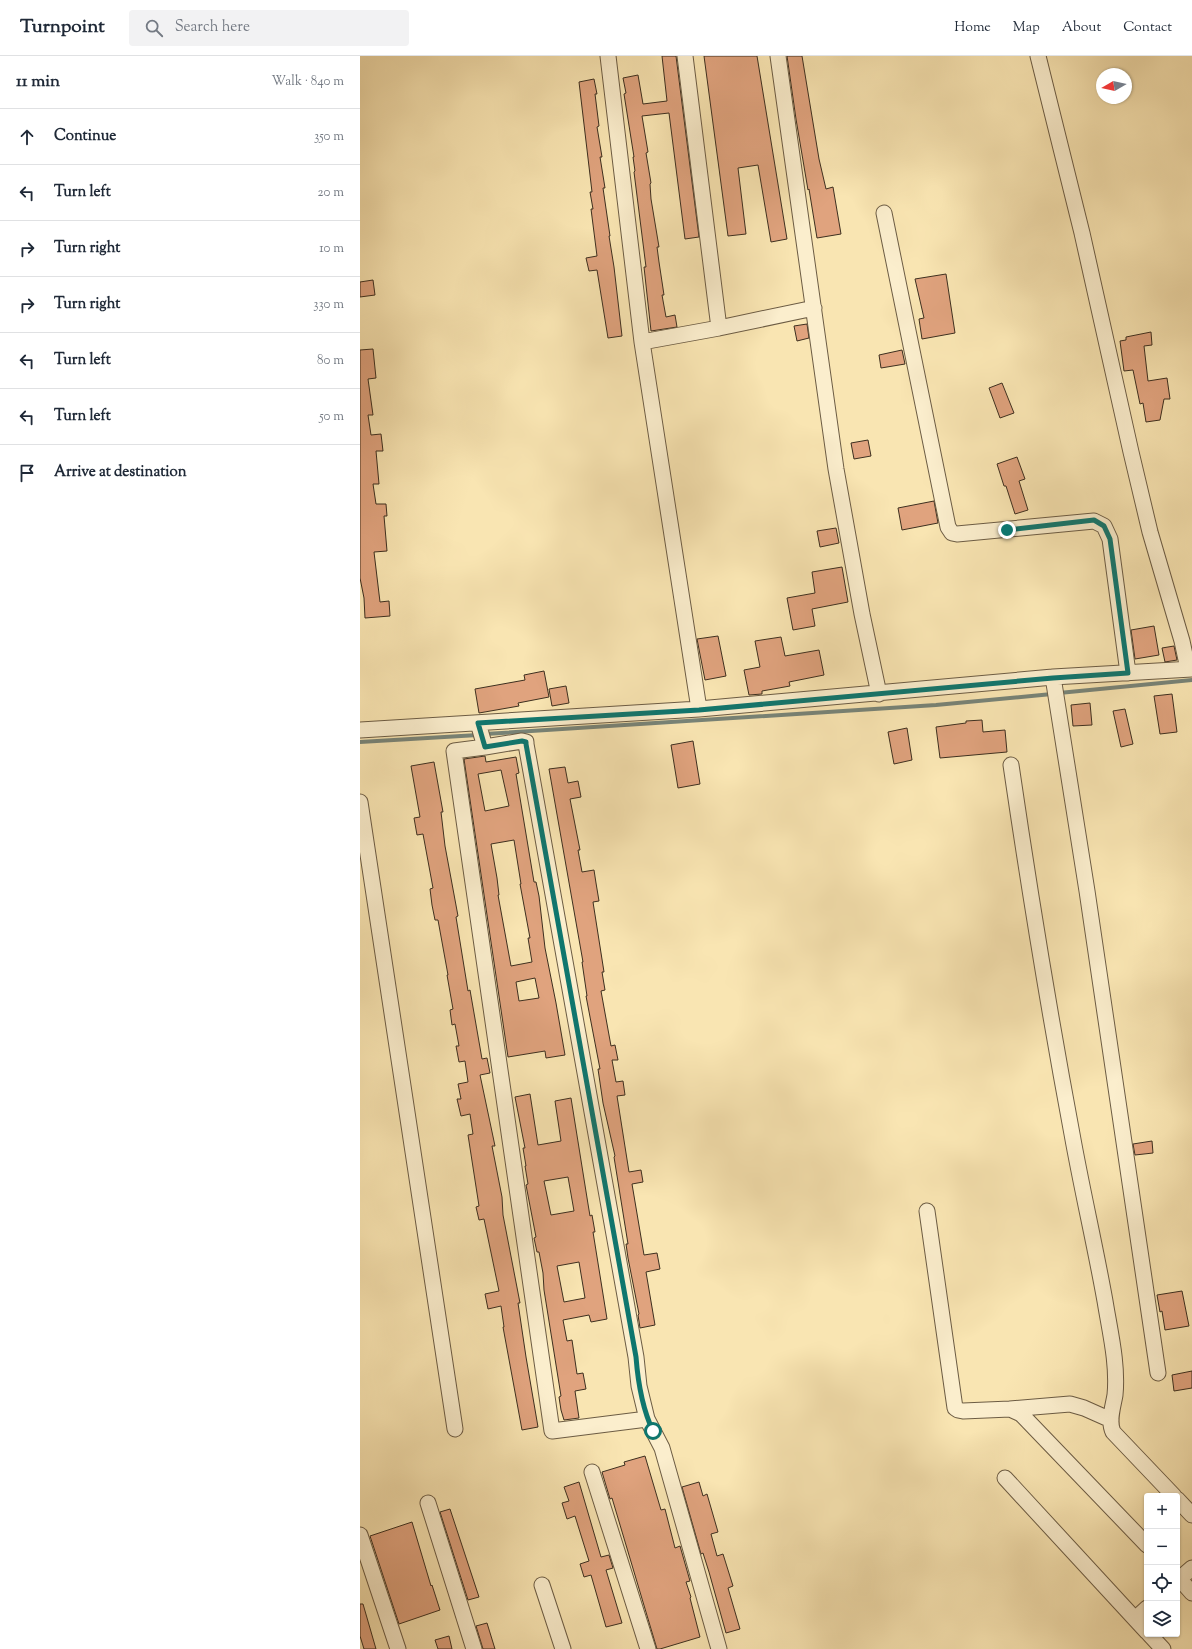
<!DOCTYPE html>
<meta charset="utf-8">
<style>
body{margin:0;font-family:"Sorts Mill Goudy",serif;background:#f2f2f3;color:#1f2937}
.controls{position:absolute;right:12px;bottom:12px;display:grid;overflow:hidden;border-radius:4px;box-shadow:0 1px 3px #0004}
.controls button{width:36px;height:36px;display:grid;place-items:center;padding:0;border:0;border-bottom:1px solid #e0e1e3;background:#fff;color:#1f2937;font:20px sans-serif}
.compass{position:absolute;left:736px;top:12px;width:36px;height:36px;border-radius:50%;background:#fff;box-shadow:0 1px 3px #0004;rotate:261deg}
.stop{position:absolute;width:12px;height:12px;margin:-9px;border:3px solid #0f766e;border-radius:50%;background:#fff}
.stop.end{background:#0f766e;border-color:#fff;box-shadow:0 1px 4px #0008}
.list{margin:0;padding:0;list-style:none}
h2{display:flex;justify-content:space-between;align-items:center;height:52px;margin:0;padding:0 16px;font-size:17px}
h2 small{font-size:13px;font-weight:400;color:#747a83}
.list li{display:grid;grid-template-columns:26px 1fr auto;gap:12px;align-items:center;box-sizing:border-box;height:56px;padding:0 16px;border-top:1px solid #e0e1e3}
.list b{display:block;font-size:15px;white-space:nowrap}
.list em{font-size:13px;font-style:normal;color:#747a83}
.icon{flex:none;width:22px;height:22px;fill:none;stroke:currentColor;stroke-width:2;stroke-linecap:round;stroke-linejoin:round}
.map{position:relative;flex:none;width:832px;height:1593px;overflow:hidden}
header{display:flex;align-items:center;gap:24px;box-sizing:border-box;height:56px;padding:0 20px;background:#fff;border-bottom:1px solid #e0e1e3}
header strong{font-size:19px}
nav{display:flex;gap:22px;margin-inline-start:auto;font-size:14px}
.search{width:280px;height:36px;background:#f2f2f3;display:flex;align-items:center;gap:10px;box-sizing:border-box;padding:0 14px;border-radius:4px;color:#747a83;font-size:15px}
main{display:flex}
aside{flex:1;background:#fff}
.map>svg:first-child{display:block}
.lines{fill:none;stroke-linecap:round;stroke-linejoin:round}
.stream{stroke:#788478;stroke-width:4}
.building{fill:#e0a37e;stroke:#3d2f1f;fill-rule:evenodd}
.minor-casing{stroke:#6c5c44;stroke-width:17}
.minor{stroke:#fbeecd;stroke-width:15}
.route{stroke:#0f766e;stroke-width:5}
</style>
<header>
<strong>Turnpoint</strong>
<div class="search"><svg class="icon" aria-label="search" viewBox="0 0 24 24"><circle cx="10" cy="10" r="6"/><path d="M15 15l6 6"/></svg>Search here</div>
<nav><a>Home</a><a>Map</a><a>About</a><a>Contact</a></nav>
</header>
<main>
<aside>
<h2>11 min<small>Walk · 840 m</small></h2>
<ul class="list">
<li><svg class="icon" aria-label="ahead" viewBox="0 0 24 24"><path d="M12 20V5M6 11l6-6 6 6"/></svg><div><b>Continue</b></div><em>350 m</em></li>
<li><svg class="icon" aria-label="left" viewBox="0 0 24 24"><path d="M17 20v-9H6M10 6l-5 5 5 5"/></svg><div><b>Turn left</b></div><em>20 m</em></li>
<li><svg class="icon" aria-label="right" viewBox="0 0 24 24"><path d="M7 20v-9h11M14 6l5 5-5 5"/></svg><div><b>Turn right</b></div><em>10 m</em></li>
<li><svg class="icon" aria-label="right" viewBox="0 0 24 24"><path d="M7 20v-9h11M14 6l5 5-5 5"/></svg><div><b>Turn right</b></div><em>330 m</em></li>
<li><svg class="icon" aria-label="left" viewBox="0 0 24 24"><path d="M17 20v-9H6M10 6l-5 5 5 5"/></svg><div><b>Turn left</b></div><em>80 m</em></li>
<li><svg class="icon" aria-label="left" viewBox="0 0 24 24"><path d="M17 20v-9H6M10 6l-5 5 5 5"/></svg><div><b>Turn left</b></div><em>50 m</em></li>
<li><svg class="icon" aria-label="arrive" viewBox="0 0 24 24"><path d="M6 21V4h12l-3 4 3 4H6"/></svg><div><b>Arrive at destination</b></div></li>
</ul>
</aside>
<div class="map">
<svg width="832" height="1593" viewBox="0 0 832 1593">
<rect width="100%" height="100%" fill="#f9e5b2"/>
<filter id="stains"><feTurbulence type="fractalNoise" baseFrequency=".005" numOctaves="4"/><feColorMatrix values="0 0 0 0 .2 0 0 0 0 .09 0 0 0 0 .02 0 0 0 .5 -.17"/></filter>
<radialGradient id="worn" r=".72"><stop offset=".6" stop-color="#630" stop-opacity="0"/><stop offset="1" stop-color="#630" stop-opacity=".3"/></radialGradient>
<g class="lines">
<path class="stream" d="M699 637 832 624
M125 678 576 649 692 638
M0 686 118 679"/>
</g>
<path class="building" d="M302 0H316L339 181 325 183 309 57 282 60 288 96 286 97 291 127 290 128 291 143 299 191H297L299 206 304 239H302L306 261 315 259 317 271 291 275 284 211H286L274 116 275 115 273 101H274L264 38 266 37 263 22 278 19 283 48 307 45Z
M344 0H397L427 183 411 186 398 109 378 112 386 178 368 180Z
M427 0H442L459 103 466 133 473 131 481 178 457 182 449 133 448 134 436 63Z
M234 23 237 38H235L239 70 237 71 242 101H240L245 132H243L250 180H249L254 211 262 280 248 282 237 214 229 215 226 202 237 200 231 153H233L230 136H232L219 26Z
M586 218 595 277 562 283 559 263 564 262 555 223Z
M13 224 15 239 0 241V226Z
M447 268 449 282 437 285 434 270Z
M791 276 792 289 784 290 788 325 807 322 810 343H804L800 364 786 366 783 347 780 348 773 314 764 315 760 285 766 284V281Z
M13 293 16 322 8 323 13 359H8L11 379 21 378 23 395H16L19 428H13L16 448H26L27 460H24L27 495 14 496 20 546 29 545 30 560 5 562 4 542 0 522V294Z
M542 294 545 308 521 312 519 299Z
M642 327 654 357 640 362 629 332Z
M508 384 511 400 494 403 491 387Z
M657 401 665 423 659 425 668 454 655 458 646 430H644L637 408Z
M574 445 578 467 542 474 538 452Z
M476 472 479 487 460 491 457 475Z
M482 511 488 546 452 553 455 570 433 574 427 542 455 537 452 516Z
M794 570 799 599 775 603 771 574Z
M358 580 366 620 345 624 337 583Z
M421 581 425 600 459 594 464 619 429 626 430 630 402 635V638L389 639 384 614 400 611 395 585Z
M814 590 817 604 805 606 802 592Z
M184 615 189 641 158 647 159 650 119 657 115 633 165 624 164 619Z
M206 630 209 647 192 650 189 633Z
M812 638 817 676 800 678 794 640Z
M730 647 732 669 713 670 711 649Z
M765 653 773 688 761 691 753 655Z
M622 664 623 676 645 674 647 696 580 702 576 671 606 667V665Z
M547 672 552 704 534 708 528 676Z
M333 685 340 728 318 732 311 689Z
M125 700 126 706 156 701 159 717 156 718 174 826H176L179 840 185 892 196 947 205 999 186 1002 185 995 148 1001 104 703ZM141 714 149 750 125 755 118 718ZM154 784 161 828H160L170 882H168L172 906 151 910 138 839H139L137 822 131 788ZM175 922 179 942 159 945 156 926Z
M74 706 83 756H81L85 790 98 860 96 861 108 935 110 934 122 1003 127 1002 130 1017 120 1019 135 1090H132L142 1141 143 1159 160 1247H158L166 1301 178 1371 162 1374 143 1271H144L141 1250 128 1253 125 1238 139 1235 124 1163 119 1164 116 1151 119 1150 108 1079 113 1078 110 1058 101 1060 97 1043H101L98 1028 108 1026 105 1005 99 1006 96 990H99L95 968 92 969 90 954 93 953 87 919H88L78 864H75L72 849 70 833 73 832 63 778 57 779 54 762 60 761 51 710Z
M205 711 208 727 218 725 221 741 210 743 220 794H218L222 816 234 814 236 827 239 845 233 846 244 916H242L245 934 241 935 251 990 255 989 258 1004H252L256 1026 263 1025 265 1039 257 1040 269 1116 281 1114 283 1126 272 1128 284 1199 297 1197 300 1213 286 1216 295 1269 280 1272 278 1259 279 1258 268 1202 266 1188H268L254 1101 255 1100 243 1047 238 1013H240L226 940H227L222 906H223L189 713Z
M170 1038 178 1089 201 1085 195 1045 211 1042 228 1148 230 1160 232 1159 235 1176H233L247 1263 231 1266 229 1259 203 1264 207 1285 212 1284 217 1318 223 1317 226 1333 215 1335 219 1362 204 1364 201 1354 199 1341 201 1340 184 1234 183 1217 179 1196H177L174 1182 176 1181 166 1129 168 1128 165 1110H166L163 1092H165L155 1041ZM208 1121 214 1155 191 1159 184 1125ZM219 1206 225 1242 204 1246 197 1210Z
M792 1085 793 1097 775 1099 773 1088Z
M822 1235 829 1270 805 1274 802 1255 800 1256 797 1239Z
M832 1315V1332L814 1335 812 1319Z
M285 1400 301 1454 305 1453 315 1492 320 1490 330 1525 326 1526 331 1541 330 1542 340 1581 300 1593H297L252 1442 250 1443 242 1416 265 1409 264 1406Z
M219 1426 241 1501 249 1499 253 1512 246 1514 262 1567 246 1571 231 1519 224 1521 220 1508 229 1505 215 1460 207 1463 202 1447 209 1445 204 1431Z
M339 1426 343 1440 347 1438 358 1476 351 1478 357 1500 363 1498 373 1530 368 1532 380 1573 366 1577 349 1516 343 1497 341 1498 322 1431Z
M90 1453 119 1541 108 1544 80 1456Z
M52 1466 71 1530 72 1529 80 1554 39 1568 10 1480Z
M0 1548H3L16 1593H4L0 1580Z
M127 1567 135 1593H123L116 1570Z
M89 1580 92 1593H78L75 1584Z"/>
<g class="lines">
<defs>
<path id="minor" d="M248 0 282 286
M325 0 359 272
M418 0 476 413 502 558 519 638
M678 0 722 177 771 396 790 476 822 585 828 613
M524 157 588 471 592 477 597 478 734 465 744 470 750 483 768 617
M693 621 727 835 798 1317
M339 653 282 286 359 272 454 252
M118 667 125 691 94 695 192 1375 287 1363
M0 674 339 653 693 621 832 613
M125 691 162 685 166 686V688L276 1301 279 1330 287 1363 302 1392 359 1593
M651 709C669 832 689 955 712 1078 722 1134 735 1189 745 1245 750 1276 758 1308 755 1339 753 1351 748 1365 753 1376L814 1440
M0 746 95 1373
M567 1155 595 1352 598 1354 603 1355 650 1353 661 1358 787 1489
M650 1353 710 1348 724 1352 751 1364
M232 1416 288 1593
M645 1422 787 1576
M817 1443 832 1459
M68 1447 114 1593
M0 1479 38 1593
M817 1520 832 1537
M817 1525 832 1512
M182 1529 203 1593
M775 1563 787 1552
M789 1578 803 1593"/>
</defs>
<use href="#minor" class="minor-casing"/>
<use href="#minor" class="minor"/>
</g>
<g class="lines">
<path class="route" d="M293 1375C282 1352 278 1327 276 1301L166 688V686L162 685 125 691 118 667 339 654 693 622 768 617 750 483 744 470 734 464 647 474"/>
</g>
<rect width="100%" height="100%" filter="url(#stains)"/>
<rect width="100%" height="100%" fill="url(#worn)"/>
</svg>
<div class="controls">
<button>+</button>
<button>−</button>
<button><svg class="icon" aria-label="locate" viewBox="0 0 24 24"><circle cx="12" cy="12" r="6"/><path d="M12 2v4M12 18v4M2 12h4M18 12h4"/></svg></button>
<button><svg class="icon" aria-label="layers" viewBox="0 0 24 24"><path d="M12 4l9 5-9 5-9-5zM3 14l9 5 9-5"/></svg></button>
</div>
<svg class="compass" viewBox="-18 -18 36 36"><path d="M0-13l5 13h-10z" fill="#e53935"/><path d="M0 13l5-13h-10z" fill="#747a83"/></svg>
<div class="stop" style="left:293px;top:1375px"></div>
<div class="stop end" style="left:647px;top:474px"></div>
</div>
</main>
